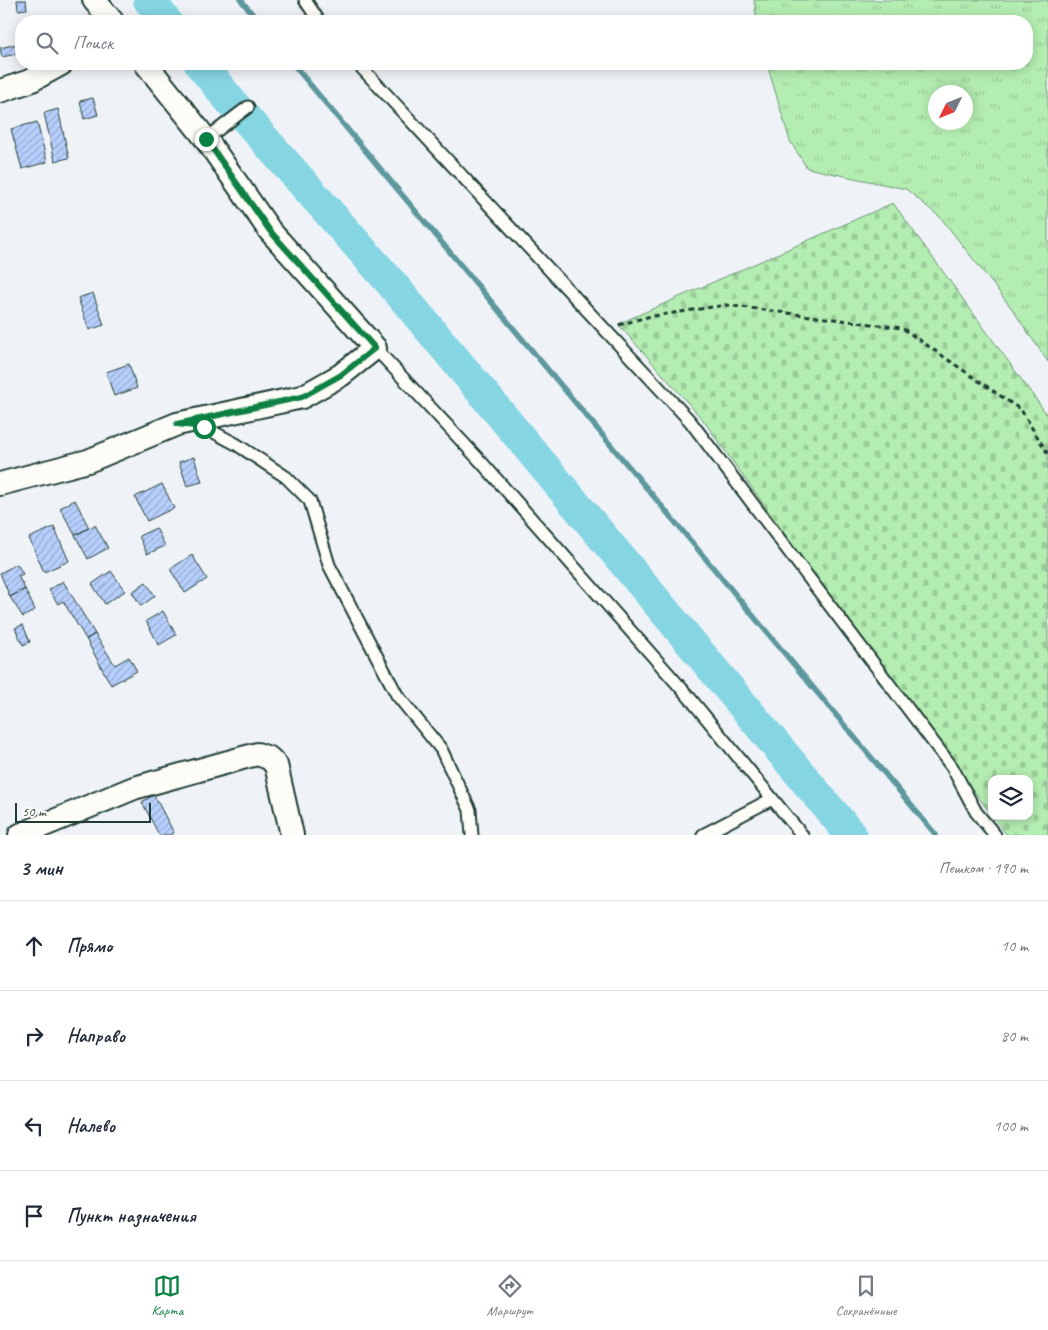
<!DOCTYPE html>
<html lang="ru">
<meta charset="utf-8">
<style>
body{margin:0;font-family:Caveat,sans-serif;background:#f2f2f3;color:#1f2937}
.controls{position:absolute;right:15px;bottom:15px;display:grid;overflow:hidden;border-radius:10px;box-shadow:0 2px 12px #0003}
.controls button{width:45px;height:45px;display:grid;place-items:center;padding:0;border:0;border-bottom:1px solid #e0e1e3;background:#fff;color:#1f2937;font:25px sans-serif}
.compass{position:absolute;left:928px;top:85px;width:45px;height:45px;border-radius:50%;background:#fff;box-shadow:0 2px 12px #0003;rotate:227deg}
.scale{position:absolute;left:15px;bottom:12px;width:136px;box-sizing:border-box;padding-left:5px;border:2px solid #1f3d34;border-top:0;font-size:14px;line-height:18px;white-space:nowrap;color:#1f3d34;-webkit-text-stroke:4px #fdfcf7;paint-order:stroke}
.stop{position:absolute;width:15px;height:15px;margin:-11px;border:4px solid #0b8043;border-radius:50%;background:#fff}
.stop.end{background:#0b8043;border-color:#fff;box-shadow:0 1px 5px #0008}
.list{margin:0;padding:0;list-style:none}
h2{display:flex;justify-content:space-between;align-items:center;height:65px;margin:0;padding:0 20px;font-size:21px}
h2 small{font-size:16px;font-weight:400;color:#747a83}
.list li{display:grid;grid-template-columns:32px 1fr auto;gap:15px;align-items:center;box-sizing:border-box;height:90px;padding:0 20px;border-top:1px solid #e0e1e3}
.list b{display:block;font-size:19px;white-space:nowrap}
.list em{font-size:16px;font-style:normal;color:#747a83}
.icon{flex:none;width:28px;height:28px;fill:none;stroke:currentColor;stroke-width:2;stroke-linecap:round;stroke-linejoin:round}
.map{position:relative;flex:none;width:1048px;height:835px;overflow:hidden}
.search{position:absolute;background:#fff;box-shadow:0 2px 12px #0003;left:15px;right:15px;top:15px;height:55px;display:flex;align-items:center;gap:12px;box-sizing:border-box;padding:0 18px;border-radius:20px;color:#747a83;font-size:19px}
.sheet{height:425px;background:#fff}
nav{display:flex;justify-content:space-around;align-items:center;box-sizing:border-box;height:70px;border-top:1px solid #e0e1e3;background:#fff;font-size:14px;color:#747a83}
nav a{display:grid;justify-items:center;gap:2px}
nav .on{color:#0b8043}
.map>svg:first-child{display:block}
.grass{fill:url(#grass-tufts);stroke:#6a9572;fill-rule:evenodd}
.cemetery{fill:url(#cemetery-stones);stroke:#6a9572}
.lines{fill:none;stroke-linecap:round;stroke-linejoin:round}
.stream{stroke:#5d989d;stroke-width:5.5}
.river{stroke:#86d5e3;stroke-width:32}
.building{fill:url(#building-hatch);stroke:#1f3d34}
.service-casing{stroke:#1f3d34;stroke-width:15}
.minor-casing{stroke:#1f3d34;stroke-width:26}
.path{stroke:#1f3d34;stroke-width:3;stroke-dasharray:5 4;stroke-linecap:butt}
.service{stroke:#fdfcf7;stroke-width:11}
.minor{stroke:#fdfcf7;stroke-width:22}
.route{stroke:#0b8043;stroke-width:6}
</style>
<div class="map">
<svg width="1048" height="835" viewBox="0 0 1048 835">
<defs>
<pattern id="grass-tufts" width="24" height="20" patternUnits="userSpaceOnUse" patternTransform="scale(1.25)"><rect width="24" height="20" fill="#b4edb1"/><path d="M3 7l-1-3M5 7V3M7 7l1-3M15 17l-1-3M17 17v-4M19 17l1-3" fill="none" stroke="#9acc99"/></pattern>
<pattern id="cemetery-stones" width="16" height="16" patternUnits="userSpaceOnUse" patternTransform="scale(1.25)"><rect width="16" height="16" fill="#b4edb1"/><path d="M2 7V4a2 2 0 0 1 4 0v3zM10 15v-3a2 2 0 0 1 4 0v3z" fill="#9acc99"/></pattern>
<pattern id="building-hatch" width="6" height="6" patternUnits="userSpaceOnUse" patternTransform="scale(1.25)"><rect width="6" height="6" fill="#b8d0fe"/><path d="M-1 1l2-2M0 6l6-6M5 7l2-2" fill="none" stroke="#95aace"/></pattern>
</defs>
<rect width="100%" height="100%" fill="#eff3f8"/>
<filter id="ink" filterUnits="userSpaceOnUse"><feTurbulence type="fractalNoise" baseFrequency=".02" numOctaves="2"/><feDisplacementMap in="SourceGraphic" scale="10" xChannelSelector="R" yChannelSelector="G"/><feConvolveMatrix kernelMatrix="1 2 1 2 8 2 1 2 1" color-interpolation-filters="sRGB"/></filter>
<g filter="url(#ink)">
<path class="grass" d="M754 0H1048V362L1010 306 941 218 906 189 807 168 790 141 767 64H1027V21H757ZM936 92H966V122H936Z"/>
<path class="cemetery" d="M893 203 1048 416V835H1007L992 816H1029V779H992V815L885 674 703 420 618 324Z"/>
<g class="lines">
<path class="stream" d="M241 0 258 21
M293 64 936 835"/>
<path class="river" d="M149 0 166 21
M200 64 233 104 392 284 851 835"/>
</g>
<path class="building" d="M17 0H26L27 9 18 10Z
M21 43V53L2 57 0 48Z
M93 98 98 115 84 119 80 101Z
M58 109 69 158 55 161 44 113Z
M37 122 47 162 22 169 11 129Z
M93 293 104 325 89 330 78 298Z
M129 364 137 388 114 396 106 372Z
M194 457 202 482 187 486 179 462Z
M162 484 174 508 147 521 135 497Z
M75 500 89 528 75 535 60 508Z
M95 525 108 548 88 559 75 535Z
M54 527 69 561 44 572 29 538Z
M156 528 165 546 147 554 139 536Z
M192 555 207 579 185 593 170 569Z
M17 564 23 574 18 576 25 589 10 597 0 573Z
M111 571 125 591 105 604 92 584Z
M63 581 95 634 86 639 63 601 58 604 49 590Z
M146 582 155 596 141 606 132 592Z
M25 589 35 610 23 617 10 597Z
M163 611 176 635 159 645 146 621Z
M23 625 30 642 23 645 15 628Z
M95 634 115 665 129 657 137 671 111 685 86 639Z
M154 795 174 833 169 835H159L142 802Z"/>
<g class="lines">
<defs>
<path id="service" d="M305 0 319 21
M358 64 690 421 952 767 976 812 995 835
M206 139 248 107
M375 348 483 464 689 697 802 835
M194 426 204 427 236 444 286 477 310 501 329 565 397 695 441 749 470 810 472 835
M703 835 772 799"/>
<path id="minor" d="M94 0 112 21
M0 91 30 81 61 64
M0 484 88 461 177 424 302 397 341 375 375 348 270 231 206 139 146 64
M20 835 134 788 257 754 269 758 276 765 292 835"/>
</defs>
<use href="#service" class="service-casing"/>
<use href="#minor" class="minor-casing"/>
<path class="path" d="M619 325 647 317 726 305 902 328 1021 410 1048 454"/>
<use href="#service" class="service"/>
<use href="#minor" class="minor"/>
</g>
</g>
<g class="lines" filter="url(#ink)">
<path class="route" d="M204 427 177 424 302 397 341 375 375 348 270 231 206 139"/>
</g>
</svg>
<div class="controls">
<button><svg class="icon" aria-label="layers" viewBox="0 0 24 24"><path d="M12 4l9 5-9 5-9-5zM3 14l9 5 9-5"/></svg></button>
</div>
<svg class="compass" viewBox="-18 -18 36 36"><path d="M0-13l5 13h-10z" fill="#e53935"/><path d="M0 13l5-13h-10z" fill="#747a83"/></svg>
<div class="scale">50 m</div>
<div class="stop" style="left:204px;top:427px"></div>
<div class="stop end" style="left:206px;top:139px"></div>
<div class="search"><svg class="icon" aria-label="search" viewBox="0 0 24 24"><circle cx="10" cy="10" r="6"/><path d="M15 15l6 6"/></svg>Поиск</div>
</div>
<section class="sheet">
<h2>3 мин<small>Пешком · 190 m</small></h2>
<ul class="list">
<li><svg class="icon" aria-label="ahead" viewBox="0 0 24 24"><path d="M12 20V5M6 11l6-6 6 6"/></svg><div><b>Прямо</b></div><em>10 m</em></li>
<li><svg class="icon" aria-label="right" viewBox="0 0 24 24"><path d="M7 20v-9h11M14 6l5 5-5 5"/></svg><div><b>Направо</b></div><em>80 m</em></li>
<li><svg class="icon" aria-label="left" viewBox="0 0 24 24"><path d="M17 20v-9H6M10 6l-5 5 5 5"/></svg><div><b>Налево</b></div><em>100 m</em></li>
<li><svg class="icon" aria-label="arrive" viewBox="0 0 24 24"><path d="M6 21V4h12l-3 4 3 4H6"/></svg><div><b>Пункт назначения</b></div></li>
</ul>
</section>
<nav>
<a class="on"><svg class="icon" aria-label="map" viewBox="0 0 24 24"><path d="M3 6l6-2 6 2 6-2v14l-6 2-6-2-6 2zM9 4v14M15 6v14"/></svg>Карта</a>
<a><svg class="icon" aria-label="directions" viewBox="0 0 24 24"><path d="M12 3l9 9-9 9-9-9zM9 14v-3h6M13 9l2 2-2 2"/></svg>Маршрут</a>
<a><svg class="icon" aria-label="saved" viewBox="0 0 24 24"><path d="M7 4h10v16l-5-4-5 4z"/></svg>Сохранённые</a>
</nav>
